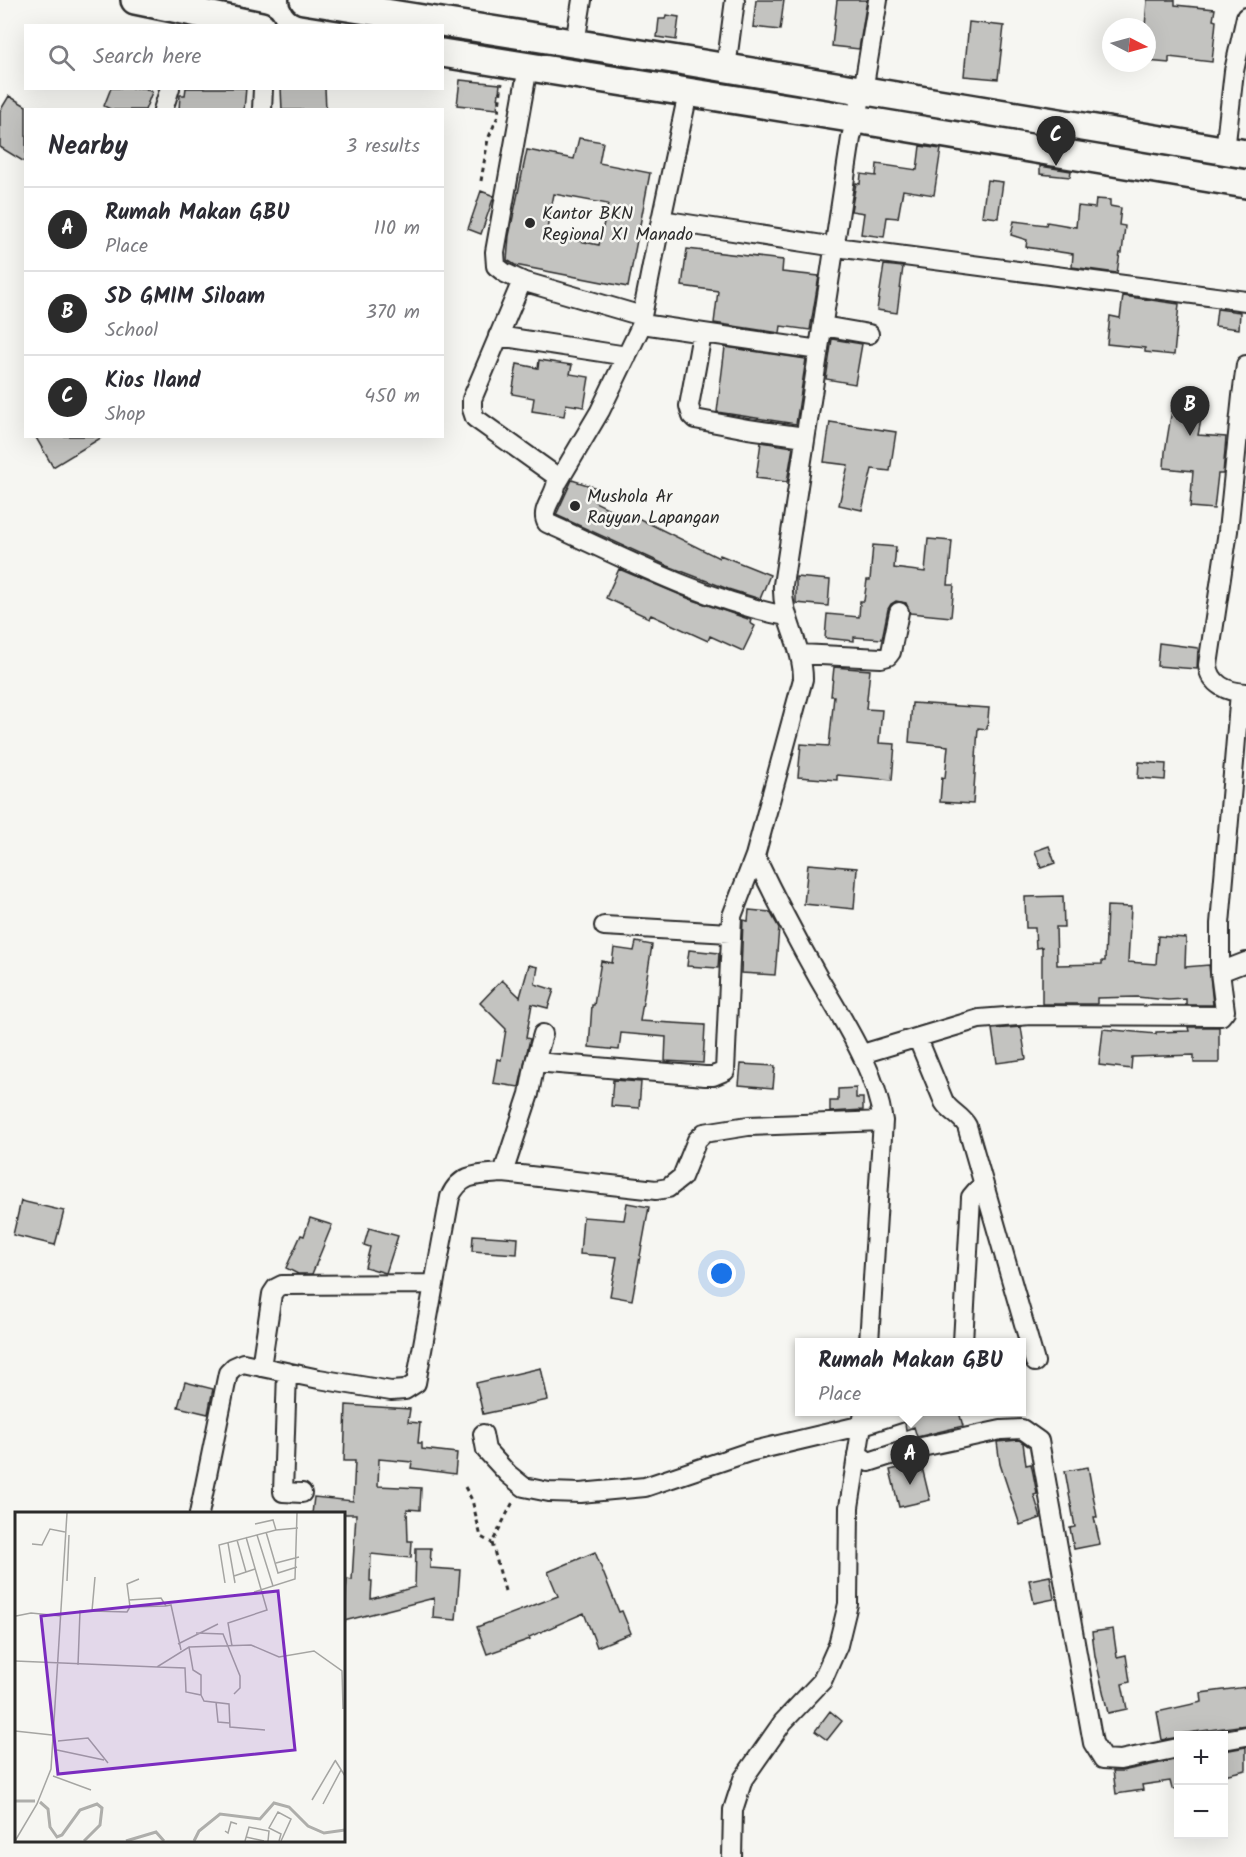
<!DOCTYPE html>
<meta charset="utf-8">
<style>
body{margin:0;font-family:Kalam,sans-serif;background:#f2f2f3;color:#2b2b33}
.controls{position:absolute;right:18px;bottom:18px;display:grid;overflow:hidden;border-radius:0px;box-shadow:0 6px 24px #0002}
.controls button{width:54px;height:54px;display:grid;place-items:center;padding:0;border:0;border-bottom:2px solid #e1e1e2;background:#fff;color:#2b2b33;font:30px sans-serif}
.compass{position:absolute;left:1102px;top:18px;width:54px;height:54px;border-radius:50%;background:#fff;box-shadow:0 6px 24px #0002;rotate:96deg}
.you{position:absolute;left:722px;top:1274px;width:21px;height:21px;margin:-15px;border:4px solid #fff;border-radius:50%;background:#1a73e8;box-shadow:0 0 0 9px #1a73e833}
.badge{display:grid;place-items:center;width:39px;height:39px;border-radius:50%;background:#2b2b2b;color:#fff;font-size:20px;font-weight:700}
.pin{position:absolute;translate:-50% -50px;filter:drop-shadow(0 2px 3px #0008)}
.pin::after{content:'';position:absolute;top:32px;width:21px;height:18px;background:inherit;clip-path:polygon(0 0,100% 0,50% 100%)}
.popup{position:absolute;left:795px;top:1338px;width:231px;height:78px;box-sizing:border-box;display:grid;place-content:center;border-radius:0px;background:#fff;filter:drop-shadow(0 2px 4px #0005);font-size:20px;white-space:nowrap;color:#7c7c81}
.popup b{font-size:22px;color:#2b2b33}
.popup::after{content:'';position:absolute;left:50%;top:100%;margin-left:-12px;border:12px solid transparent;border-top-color:#fff}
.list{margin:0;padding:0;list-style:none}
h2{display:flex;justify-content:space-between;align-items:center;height:78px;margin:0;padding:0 24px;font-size:26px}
h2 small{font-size:20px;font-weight:400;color:#7c7c81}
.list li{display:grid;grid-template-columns:39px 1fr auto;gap:18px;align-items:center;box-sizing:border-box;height:84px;padding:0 24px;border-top:2px solid #e1e1e2}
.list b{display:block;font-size:22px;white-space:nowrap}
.list p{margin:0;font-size:20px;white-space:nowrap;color:#7c7c81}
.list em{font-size:20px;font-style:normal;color:#7c7c81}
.icon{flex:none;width:33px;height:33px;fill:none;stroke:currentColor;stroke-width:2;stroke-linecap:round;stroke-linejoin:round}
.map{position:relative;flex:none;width:1246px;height:1857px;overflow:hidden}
.search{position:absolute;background:#fff;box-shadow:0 6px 24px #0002;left:24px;top:24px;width:420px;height:66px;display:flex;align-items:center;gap:15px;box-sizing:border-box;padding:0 21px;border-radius:0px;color:#7c7c81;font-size:22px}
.panel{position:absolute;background:#fff;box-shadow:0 6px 24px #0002;left:24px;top:108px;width:420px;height:330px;border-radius:0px}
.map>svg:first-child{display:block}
.building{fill:#c3c3c0;stroke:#2b2b2b;stroke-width:1.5;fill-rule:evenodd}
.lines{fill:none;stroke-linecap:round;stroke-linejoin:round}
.minor-casing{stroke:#2b2b2b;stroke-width:22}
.highway-casing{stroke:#2b2b2b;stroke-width:32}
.path{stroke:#2b2b2b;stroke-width:3;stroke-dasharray:4.5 4.5;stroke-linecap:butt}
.minor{stroke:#f6f6f2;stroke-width:18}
.highway{stroke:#f6f6f2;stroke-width:27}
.poi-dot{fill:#2b2b2b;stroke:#f6f6f2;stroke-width:2}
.labels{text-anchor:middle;stroke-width:5;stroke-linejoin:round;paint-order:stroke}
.poi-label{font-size:18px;fill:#2b2b2b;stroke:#f6f6f2;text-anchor:start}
.inset-river{fill:none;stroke:#aeaeab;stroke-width:3}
.inset-road{fill:none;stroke:#a5a5a2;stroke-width:1.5}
.view{fill:#7b2cbf;fill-opacity:0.15;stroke:#7b2cbf;stroke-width:3}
.inset-edge{fill:none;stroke:#2b2b2b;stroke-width:3}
</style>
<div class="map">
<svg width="1246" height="1857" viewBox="0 0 1246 1857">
<rect width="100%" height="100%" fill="#f6f6f2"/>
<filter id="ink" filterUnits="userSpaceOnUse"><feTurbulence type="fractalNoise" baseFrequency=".0167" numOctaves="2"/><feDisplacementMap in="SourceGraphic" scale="12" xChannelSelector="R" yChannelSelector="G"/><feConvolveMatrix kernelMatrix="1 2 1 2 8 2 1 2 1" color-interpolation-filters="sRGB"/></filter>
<g filter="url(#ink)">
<path class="building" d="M756 0H784L780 30 753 27Z
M837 0H867L859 49 832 46Z
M1147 0H1175V5L1215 9 1213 20 1216 21 1212 62 1169 57V63L1147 61V27H1145Z
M666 15 679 17 676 40 657 37 659 19H665Z
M969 22 1004 26 998 79 964 76Z
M460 80 500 84 497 109 457 105Z
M111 88H144L152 92 145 110H112L104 106Z
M186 88H246L244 110H179L180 95H185Z
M281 88H325L326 110H282Z
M9 96 26 106V163L0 147V111Z
M579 138 603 142 599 163 650 173 628 287 515 265 507 260 509 236 527 150 574 159ZM554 194 608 204 599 245 546 234Z
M920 146 941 149 934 195 903 190 898 218 887 217 884 237 861 234 864 213 851 211 856 183 860 184 861 174 876 176 877 164 917 170Z
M1040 166 1071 171 1070 177 1040 174Z
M987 180 1003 182 998 218 982 216Z
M481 191 494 196 481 234 468 229Z
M1096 199 1110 200V206L1121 208 1119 225 1125 226 1122 253H1120L1117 273 1072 267 1073 254 1026 247 1027 240 1011 235 1014 221 1046 225 1047 222 1076 227 1078 206 1095 208Z
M687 249 783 260 782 272 819 276 810 330 781 326 780 333 714 323 718 291 682 286Z
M884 265 903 267 897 313 877 310Z
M1123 296 1179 304 1174 355 1145 352V348L1107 344 1110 316 1120 318Z
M1217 309 1240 312 1239 329 1215 326Z
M832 339 862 344 855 384 826 379Z
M725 347 806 359 796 424 717 412Z
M539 360 572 365 570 374 589 377 584 407 566 404 564 416 532 411 534 398 512 394 517 364 538 368Z
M1174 397 1205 399 1198 435 1226 437 1223 474H1218L1214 509 1190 507 1193 471 1164 468 1165 452Z
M830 422 896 432 890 471 872 469 862 510 839 505 848 465 824 462Z
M35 436H104L53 467Z
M761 442 793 447 787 482 756 478Z
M572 480 600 489 595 502 636 522 638 518 719 558 720 555 770 575 760 599 728 589 668 566 556 515Z
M928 539 952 541 948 585H954L951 617 910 613 906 603 896 601 891 604 888 609 882 639 854 637V641L825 638 827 614 859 617 860 601H864L867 580H870L873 545 896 547 894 568 925 572Z
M619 569 690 599 751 620 750 623 755 626 743 651 710 636 708 641 651 615 649 618 606 598Z
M796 577 830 580 828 606 796 603Z
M1159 643 1198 648 1197 669 1157 666Z
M834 667 870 670 866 709 882 710 879 743 895 744 892 780 837 775V780L798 777 801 744 829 746 834 696H831Z
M912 703 989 708 987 729 978 728 973 804 940 802 942 777 945 778 948 746 909 742Z
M1139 762 1166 764 1165 780 1138 778Z
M1049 846 1055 863 1041 868 1035 851Z
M808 864 857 868 854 909 804 904Z
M1063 896 1064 927H1056L1057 965 1102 964V961H1105L1107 906 1131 907 1128 962 1156 964 1158 936 1186 938 1185 967 1209 965 1213 1005H1186V999L1168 1000 1137 997 1097 998V1004H1042V947L1036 948 1035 928H1026L1025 897Z
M749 910 770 912 779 928 775 975 741 973 743 920 748 921Z
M636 942 652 945 640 1021 705 1025 703 1063 665 1061 666 1037 621 1033 619 1050 589 1047 592 1005H594L601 961 612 963 614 948 634 951Z
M689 950 719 953 718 968 687 966Z
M529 965 538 967 535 984 554 990 548 1008 532 1004 526 1038 530 1039 519 1087 493 1083 497 1059 501 1060 506 1029 480 1003 502 980 520 997Z
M1021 1027 1026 1059 997 1063 992 1029Z
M1188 1027H1219V1063H1194V1055L1132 1057 1131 1069 1099 1065 1103 1029 1156 1034V1032L1189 1031Z
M741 1064 775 1066 773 1088 739 1085Z
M613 1080 641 1082 639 1108 611 1106Z
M856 1088V1098H863V1110L830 1112V1101H838V1089Z
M21 1201 64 1211 55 1245 13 1235Z
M627 1203 649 1207 632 1300 610 1296 617 1257 580 1254 583 1217 624 1220Z
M310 1218 332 1225 312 1274H298L286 1268 301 1235 304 1236Z
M369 1228 398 1236 386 1273 365 1267 370 1247 364 1245Z
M473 1235 518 1238 517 1254 472 1251Z
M541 1368 548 1400 483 1414 476 1383Z
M185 1382 213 1389 208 1414 178 1407Z
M346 1405 410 1409 408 1422 420 1423 418 1443H422V1449L457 1453 455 1474 411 1468 412 1462 379 1459 378 1486 421 1488 420 1510 407 1509 408 1541H412L411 1558 371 1554 370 1581H372L371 1599 415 1587 416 1548H431L430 1568 460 1570 456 1620 433 1618 434 1598 344 1621 347 1579 352 1580 356 1514H312L314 1497 353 1501 355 1461H344Z
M914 1412H959L963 1426 917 1437 914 1427 906 1430 905 1423 912 1419Z
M1019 1440 1023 1443 1026 1465 1031 1464 1033 1473 1037 1494 1034 1495 1041 1518 1020 1525 1000 1464 997 1442Z
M921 1463 930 1500 899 1507 890 1470Z
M1088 1467 1097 1517H1094L1100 1544 1074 1549 1070 1528 1075 1527 1065 1471Z
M595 1552 619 1612 622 1611 631 1633 597 1647 584 1613 529 1637 530 1639 487 1654 477 1627 558 1596 548 1572Z
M1050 1576 1054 1599 1034 1603 1029 1580Z
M1113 1629 1117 1657 1126 1655 1130 1682 1122 1684 1127 1709 1108 1713 1095 1656 1092 1632Z
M1246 1687V1725L1180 1734 1179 1737 1162 1740 1157 1712 1202 1702 1201 1693Z
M830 1711 842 1721 827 1740 815 1731Z
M1246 1747V1770L1224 1775V1751Z
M1179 1759V1788L1172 1789 1170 1781 1142 1785 1143 1790 1116 1794 1113 1771H1122Z"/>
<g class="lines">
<defs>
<path id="minor" d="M575 43 582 0
M528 67 495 252 496 266 505 273 522 281 642 316
M726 68 735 0
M688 93 661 220 836 247 1246 301
M163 110 170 88
M262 110 263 88
M1225 151 1234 71 1246 17
M661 220 642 316 643 322 649 325 819 350
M522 281 472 399V409L475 418 556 476C561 492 538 508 547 523 624 558 702 600 786 616
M823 326 869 334
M702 334 689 406 692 416 695 419 748 429 805 437
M498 336 627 356
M1242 396 1246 365
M1246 397 1242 396 1228 531 1208 665C1210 685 1228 692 1246 693
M558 482 600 411 643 322
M800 654 881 658 888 656 891 652 899 612
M755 856 732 916 725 1071 713 1076H705L535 1062 529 1094 503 1173 656 1190 668 1188 682 1177 697 1140 704 1133 748 1126 883 1121
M604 926 730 933
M1220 972V924L1240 693
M918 1039 944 1102C950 1112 962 1116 967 1126L1035 1362
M862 1054 979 1019 1031 1015 1221 1016 1225 1011 1220 972 1246 962
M535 1062 543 1034
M869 1342 883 1121C875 1068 845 1024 819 979 796 938 775 898 755 856L803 679C803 645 781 618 783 585L851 138 863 91 878 0
M963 1342 971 1197 977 1190 985 1189
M261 1367 272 1294 276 1288 282 1285 434 1284
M287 1372 283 1492 302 1493
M483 1434 486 1450 508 1474 524 1487 549 1492 580 1493 645 1487 749 1452 863 1425 903 1412
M857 1454 869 1462 903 1451 1001 1430 1022 1429 1039 1441 1093 1743 1103 1759 1120 1760 1178 1748
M199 1514 228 1373 234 1367 243 1363 319 1379 391 1391 405 1390 416 1383 450 1197C461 1172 480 1175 503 1173
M1224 1740 1246 1736
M732 1857 733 1810 743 1779 783 1722 822 1681 838 1645 848 1604 849 1507 864 1412"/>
<path id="highway" d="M135 0 261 26
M304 0 691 62 1246 154
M442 53 856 119 1246 184"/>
</defs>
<use href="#minor" class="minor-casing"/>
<use href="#highway" class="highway-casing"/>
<path class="path" d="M481 181 488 139 498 116 502 83
M465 1487 472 1500 481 1537 492 1543
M505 1591 492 1543 514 1500"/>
<use href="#minor" class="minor"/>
<use href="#highway" class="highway"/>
</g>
</g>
<g class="poi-dot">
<circle cx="530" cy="223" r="6"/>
<circle cx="575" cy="506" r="6"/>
</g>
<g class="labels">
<g class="poi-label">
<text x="542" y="219">Kantor BKN<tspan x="542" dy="21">Regional XI Manado</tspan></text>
<text x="587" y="502">Mushola Ar<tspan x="587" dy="21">Rayyan Lapangan</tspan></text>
</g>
</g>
<g transform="translate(15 1512)">
<rect width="330" height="330" fill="#f6f6f2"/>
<path class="inset-river" d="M0 289H20M25 290 33 297 35 315 42 325 47 323 65 298 82 292 87 296 85 313 69 329M111 329 141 320 149 329M179 329 184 319 205 302 245 307 259 291 274 295 293 314 309 321 330 318"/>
<path class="inset-road" d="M261 18 283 16M251 20 263 61 282 55M242 23 258 74M222 28 231 60M213 31 220 71M17 32 27 33 35 17 50 20M261 51 284 45M219 64 240 57M80 65 77 99 112 100 115 95 151 94M52 69 54 23M210 71 204 33 261 18 258 8 240 12M239 80 280 67 282 1M114 88 146 86 151 94 156 93 166 138M115 95 112 72 124 67M1 104 16 101 46 104M181 121 208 122 225 164V176L219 182M163 132 203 112M217 134 213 111 252 98 231 25M0 149 142 155 174 135 236 133 264 145 299 139 327 159 328 197M63 153 65 99H77M142 155 170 156 171 180 186 183V163L178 158 174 135M186 183 189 189 214 192 215 215 250 218M201 190 203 210 214 211M0 219 37 223M43 229 73 226 93 251M42 238 89 248M320 248 330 264M38 264 76 278M297 288 320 249M308 292 326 258M210 319 213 321 216 310 222 312M231 325 249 329M0 329 22 292 36 257 52 1M230 329 234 315 254 319 253 329M264 329 266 322 254 316 263 300 276 307 266 329"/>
<path class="view" d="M263 79 280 238 43 262 26 104Z"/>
<rect width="330" height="330" class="inset-edge"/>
</g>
</svg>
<div class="controls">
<button>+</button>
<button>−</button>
</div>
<svg class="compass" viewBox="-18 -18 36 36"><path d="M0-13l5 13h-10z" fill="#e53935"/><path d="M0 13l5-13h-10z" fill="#7c7c81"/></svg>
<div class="you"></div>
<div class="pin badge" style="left:910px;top:1485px">A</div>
<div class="popup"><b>Rumah Makan GBU</b>Place</div>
<div class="pin badge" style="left:1190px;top:436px">B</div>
<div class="pin badge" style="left:1056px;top:166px">C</div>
<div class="search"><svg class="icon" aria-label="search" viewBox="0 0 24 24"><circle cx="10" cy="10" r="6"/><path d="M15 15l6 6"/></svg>Search here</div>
<section class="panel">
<h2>Nearby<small>3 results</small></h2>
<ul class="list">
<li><span class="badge">A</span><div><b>Rumah Makan GBU</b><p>Place</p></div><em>110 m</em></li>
<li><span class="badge">B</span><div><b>SD GMIM Siloam</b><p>School</p></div><em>370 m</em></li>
<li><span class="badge">C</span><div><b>Kios Iland</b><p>Shop</p></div><em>450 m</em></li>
</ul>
</section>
</div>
